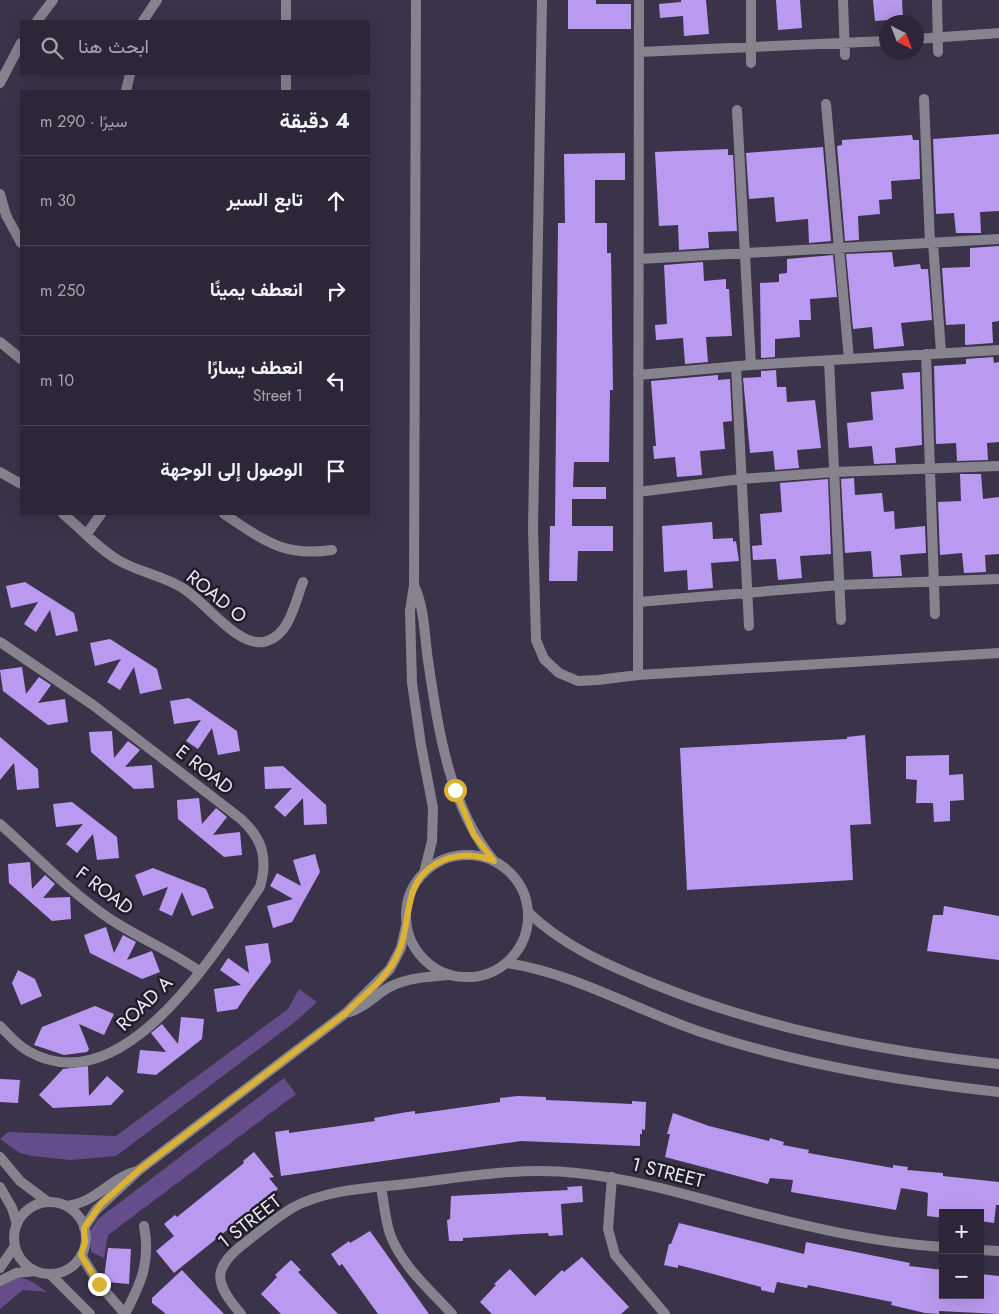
<!DOCTYPE html>
<html lang="ar">
<meta charset="utf-8">
<style>
body{margin:0;font-family:Jost,Vazirmatn,sans-serif;background:#383243;color:#f1f3f6;direction:rtl}
.controls{position:absolute;right:15px;bottom:15px;display:grid;overflow:hidden;border-radius:0px;box-shadow:0 5px 20px #0002}
.controls button{width:45px;height:45px;display:grid;place-items:center;padding:0;border:0;border-bottom:1px solid #484353;background:#2c2638;color:#f1f3f6;font:25px sans-serif}
.compass{position:absolute;left:879px;top:15px;width:45px;height:45px;border-radius:50%;background:#2c2638;box-shadow:0 5px 20px #0002;rotate:138deg}
.stop{position:absolute;width:15px;height:15px;margin:-11px;border:4px solid #dbb233;border-radius:50%;background:#fff}
.stop.end{background:#dbb233;border-color:#fff;box-shadow:0 1px 5px #0008}
.list{margin:0;padding:0;list-style:none}
h2{display:flex;justify-content:space-between;align-items:center;height:65px;margin:0;padding:0 20px;font-size:21px}
h2 small{font-size:16px;font-weight:400;color:#a6a5ae}
.list li{display:grid;grid-template-columns:32px 1fr auto;gap:15px;align-items:center;box-sizing:border-box;height:90px;padding:0 20px;border-top:1px solid #484353}
.list b{display:block;font-size:19px;white-space:nowrap}
.list p{margin:0;font-size:16px;white-space:nowrap;color:#a6a5ae}
.list em{font-size:16px;font-style:normal;color:#a6a5ae}
.icon{flex:none;width:28px;height:28px;fill:none;stroke:currentColor;stroke-width:2;stroke-linecap:round;stroke-linejoin:round}
.map{position:relative;flex:none;width:999px;height:1314px;overflow:hidden;direction:ltr}
.search{position:absolute;background:#2c2638;box-shadow:0 5px 20px #0002;left:20px;top:20px;width:350px;height:55px;display:flex;align-items:center;gap:12px;box-sizing:border-box;padding:0 18px;border-radius:0px;color:#a6a5ae;font-size:19px}
.panel{position:absolute;background:#2c2638;box-shadow:0 5px 20px #0002;left:20px;top:90px;width:350px;height:425px;border-radius:0px;direction:rtl}
.map>svg:first-child{display:block}
.green{fill:#644d8a}
.building{fill:#ba9af0}
.lines{fill:none;stroke-linecap:round;stroke-linejoin:round}
.minor{stroke:#86828e;stroke-width:10}
.tertiary{stroke:#86828e;stroke-width:10}
.route{stroke:#dbb233;stroke-width:6}
.labels{text-anchor:middle;stroke-width:5;stroke-linejoin:round;paint-order:stroke}
.street-label{font-size:19px;fill:#ebe6f5;stroke:#211d28}
</style>
<div class="map">
<svg width="999" height="1314" viewBox="0 0 999 1314">
<rect width="100%" height="100%" fill="#3b334a"/>
<path class="green" d="M299 989 317 1002 295 1022 116 1156 71 1160 32 1156 20 1153 0 1139 8 1132 116 1136 288 1009Z
M284 1078 296 1094 108 1235 104 1258 91 1252V1230L98 1219Z
M18 1277 31 1281 47 1292 23 1290 0 1309V1283Z"/>
<path class="building" d="M568 0H596V4H631V29H568Z
M681 0H706L709 34 684 36 683 16 660 18 659 4 681 2Z
M776 0H800L802 28 778 30Z
M873 0H902L903 19 875 21Z
M999 134V211L980 212 981 233H956L954 213 936 214 933 139Z
M912 135 913 140H919L920 179 891 181 892 199 879 200 880 214 858 216 859 240 845 241 837 146 842 145V140Z
M823 147 831 241 809 243 808 219 776 222 774 197 749 199 746 153Z
M728 149V155H733L737 231 708 232 709 248 679 250 678 225 659 226 655 152Z
M625 153V180H595V223H607V253H611L613 390H610L609 462H574L573 487H606V499H572V526H613V551H578L577 581H549L550 526H555L558 223H565L564 154Z
M999 246V321L992 322 993 343 965 345V324L946 325 942 268 970 267V248Z
M892 252 894 267 920 264 921 269H928L932 320 901 323 904 346 874 349 872 327 853 329 846 254Z
M833 255 837 297 810 299 811 320H799L800 337 775 339V357L761 358 760 283 779 282V274L787 273V259Z
M703 262 704 281 726 279V289H729L732 336 706 337 708 362 685 364 683 338 656 340 655 325 667 324 664 265Z
M993 357 994 363 999 362V442L987 443 988 460 957 461 956 443 936 444 934 366 966 364V359Z
M776 370 777 387H786L787 402 815 400 821 448 797 450 799 468 775 470 773 451 750 453 743 378 761 377V371Z
M920 372 922 445 895 448 896 463 874 464 872 446 849 448 847 423 873 420 871 392 904 389 902 373Z
M718 375V380L730 379 732 421 723 422 725 449 700 451 702 475 677 477 675 457 654 459 653 446H656L651 381Z
M960 474H981L983 499 999 497V554L985 555 986 572 964 573 962 553 940 555 938 502 961 501Z
M854 478 855 495 882 493 884 512 894 511 895 529 925 526 926 553 900 555 902 576 873 577 871 551 845 553 841 479Z
M828 479 831 554 800 556 802 578 778 580 776 559 753 560 752 546 762 545 760 514 782 512 780 483Z
M712 522 713 539 733 538V542L736 541 739 561 711 563 713 588 688 590 687 570 664 572 662 526Z
M25 582 74 613 78 631 56 636 50 610 36 632 24 624 38 602 11 608 6 586Z
M110 639 157 669 162 689 140 694 134 667 120 690 107 682 121 659 95 666 90 643Z
M22 667 26 694 39 677 51 685 38 703 65 699 68 722 48 725 3 691 0 670Z
M189 698 237 731 240 751 218 755 212 728 198 749 186 741 201 720 174 724 170 701Z
M112 731 114 758 128 741 140 750 125 767 152 765 154 788 134 789 91 752 89 732Z
M865 735 871 824 850 825 853 880 687 890 680 748 847 739V737Z
M0 737 38 769 39 788 17 790 14 763 0 780Z
M949 755V775L963 774 964 800 950 801V821L934 822 933 803H916L917 780 906 779V756Z
M283 766 326 805 327 824 304 825 303 798 285 817 274 807 292 788 265 789 264 767Z
M199 798 202 824 216 808 227 817 213 835 240 832 242 855 224 857 178 819 177 800Z
M72 802 117 837 119 858 97 860 93 834 77 853 66 844 83 824 56 827 53 804Z
M315 854 320 872 292 922 273 928 267 906 293 899 270 886 277 873 301 886 293 860Z
M30 862 32 889 45 875 55 884 43 898 70 897 71 919 52 921 9 883 8 864Z
M153 868 206 889 214 908 192 916 182 892 172 916 159 910 168 887 143 896 135 875Z
M944 906 999 916V960L927 951 933 915H943Z
M106 927 114 953 123 935 136 942 127 960 152 951 160 972 142 979 90 953 84 935Z
M268 943 271 962 247 994 237 1009 217 1012 214 989 241 985 220 970 228 958 249 973 245 946Z
M18 970 35 979 42 996 21 1005 12 983Z
M95 1006 114 1014 104 1035 79 1024 89 1049 87 1052 64 1055 34 1045 42 1027Z
M181 1017 204 1019 202 1039 156 1075 137 1073 140 1050 166 1052 151 1033 162 1024 178 1044Z
M88 1066 89 1096 107 1076 124 1091 111 1105 53 1108 39 1095 63 1069Z
M0 1079 20 1080 18 1103 0 1102Z
M518 1096 546 1097V1100L570 1101 632 1104V1101L646 1102 645 1130 642 1129V1134H640V1146L521 1141 281 1176 275 1132 289 1130V1133L375 1121 374 1118 401 1113 415 1111V1114L500 1102V1098Z
M673 1113 709 1126 769 1141 770 1138 784 1142 783 1145 809 1150 808 1153 893 1168V1165L908 1167 907 1170 943 1173V1176L999 1182V1205H996L994 1223 980 1221V1213H943V1218L927 1216 928 1193 925 1192 901 1188 896 1210 791 1192 793 1180 770 1178 768 1184 665 1157 670 1134H667Z
M254 1152 274 1177 269 1178 278 1189 174 1273 156 1251 174 1236 164 1224 175 1215 177 1217 244 1163 243 1161Z
M582 1186 583 1202 561 1204 563 1235 549 1236 548 1233 524 1234 463 1238V1241H449L447 1220 450 1219 451 1196 568 1190 567 1187Z
M679 1223 804 1254 806 1242 910 1263 909 1266 943 1270V1295H980V1274L999 1276V1314L939 1311V1314L925 1313 891 1305 892 1302 808 1285 807 1288 777 1282 774 1293 761 1290V1287L702 1271 678 1265V1268L664 1265 669 1244H671Z
M370 1231 409 1286 429 1314H378L342 1264 339 1266 331 1254 349 1241 350 1243Z
M108 1248 131 1249 129 1284 107 1282 104 1278Z
M582 1257 629 1307 621 1314H492L480 1302 496 1285 494 1284 510 1269 535 1296 562 1270 564 1272Z
M291 1260 301 1270 298 1272 338 1314H281L261 1294 277 1277 275 1275Z
M182 1270 195 1284 224 1314H166L152 1303V1298Z"/>
<g class="lines">
<path class="minor" d="M416 0 414 585 410 611 412 683 421 745 433 808 432 841 424 873
M542 0 533 529 536 640 544 659 559 673 578 681 598 680 638 675 999 653
M751 0V63
M843 0 845 55
M937 0 938 52
M37 21 53 0
M143 21 157 0
M286 21V0
M916 39 999 33
M639 52 886 41
M286 74V91
M0 83 21 43
M126 91 130 74
M924 99 930 243
M826 104 849 359
M737 110 751 365
M0 194 6 215 21 243
M933 243 941 352
M639 259 999 239
M0 342 21 359
M926 354 935 614
M829 361 841 620
M736 366 749 626
M638 375 751 365 999 350
M0 472 21 484
M638 492 741 479 834 472 999 466
M63 514C82 529 97 548 118 560 138 572 161 575 181 587 205 600 239 651 267 641 290 634 295 602 303 582
M224 514C264 540 282 557 332 550
M86 535 101 514
M414 585C425 609 424 634 428 660 438 728 449 807 494 861
M638 602 840 585 999 579
M0 642 93 705 241 819C263 839 268 859 260 887 216 951 123 1106 28 1051 17 1045 9 1035 0 1026
M638 675 639 0
M0 824C36 856 70 892 110 919 139 938 171 951 199 971
M0 1157 20 1181 48 1202
M612 1177 608 1229 615 1255 665 1314
M0 1187 12 1208 17 1224
M381 1187C384 1203 385 1219 390 1234 401 1265 430 1290 452 1314
M980 1250 999 1251
M81 1255 99 1284 125 1314
M50 1274 90 1314
M125 1314C141 1283 151 1262 144 1226
M241 1314C213 1282 212 1268 246 1242 261 1230 276 1218 292 1208 328 1188 375 1188 415 1183 468 1176 523 1167 577 1173 634 1179 688 1195 743 1210 808 1227 876 1243 943 1247"/>
<path class="tertiary" d="M406 916a61 61 0 1 1 122 0a61 61 0 1 1-122 0Z
M528 912C562 945 605 964 649 982 761 1028 879 1051 999 1064
M506 963C574 973 634 1009 698 1031 795 1064 898 1081 999 1092
M350 1012C363 1008 372 999 383 991 402 978 426 977 448 975
M14 1238a36 36 0 1 1 72 0a36 36 0 1 1-72 0Z
M66 1206C97 1203 110 1177 138 1171
M84 1228 96 1210 139 1170 346 1013 390 969 401 948 406 926
M0 1268 15 1246
M0 1281 16 1273 36 1271"/>
</g>
<g class="lines">
<path class="route" d="M99 1284 81 1255 85 1242 84 1228 101 1204 139 1170 346 1013C363 995 383 982 395 960 416 922 396 876 449 858 463 854 480 855 494 861L474 835 455 790"/>
</g>
<g class="labels">
<g class="street-label">
<text transform="translate(217 596) rotate(39)" y="7">ROAD O</text>
<text transform="translate(205 769) rotate(38)" y="7">E ROAD</text>
<text transform="translate(105 890) rotate(37)" y="7">F ROAD</text>
<text transform="translate(144 1003) rotate(-44)" y="7">ROAD A</text>
<text transform="translate(668 1172) rotate(14)" y="7">1 STREET</text>
<text transform="translate(249 1221) rotate(-38)" y="7">1 STREET</text>
</g>
</g>
</svg>
<div class="controls">
<button>+</button>
<button>−</button>
</div>
<svg class="compass" viewBox="-18 -18 36 36"><path d="M0-13l5 13h-10z" fill="#e53935"/><path d="M0 13l5-13h-10z" fill="#a6a5ae"/></svg>
<div class="stop" style="left:455px;top:790px"></div>
<div class="stop end" style="left:99px;top:1284px"></div>
<div class="search"><svg class="icon" aria-label="search" viewBox="0 0 24 24"><circle cx="10" cy="10" r="6"/><path d="M15 15l6 6"/></svg>ابحث هنا</div>
<section class="panel">
<h2>4 دقيقة<small>سيرًا · 290 m</small></h2>
<ul class="list">
<li><svg class="icon" aria-label="ahead" viewBox="0 0 24 24"><path d="M12 20V5M6 11l6-6 6 6"/></svg><div><b>تابع السير</b></div><em>30 m</em></li>
<li><svg class="icon" aria-label="right" viewBox="0 0 24 24"><path d="M7 20v-9h11M14 6l5 5-5 5"/></svg><div><b>انعطف يمينًا</b></div><em>250 m</em></li>
<li><svg class="icon" aria-label="left" viewBox="0 0 24 24"><path d="M17 20v-9H6M10 6l-5 5 5 5"/></svg><div><b>انعطف يسارًا</b><p>1 Street</p></div><em>10 m</em></li>
<li><svg class="icon" aria-label="arrive" viewBox="0 0 24 24"><path d="M6 21V4h12l-3 4 3 4H6"/></svg><div><b>الوصول إلى الوجهة</b></div></li>
</ul>
</section>
</div>
